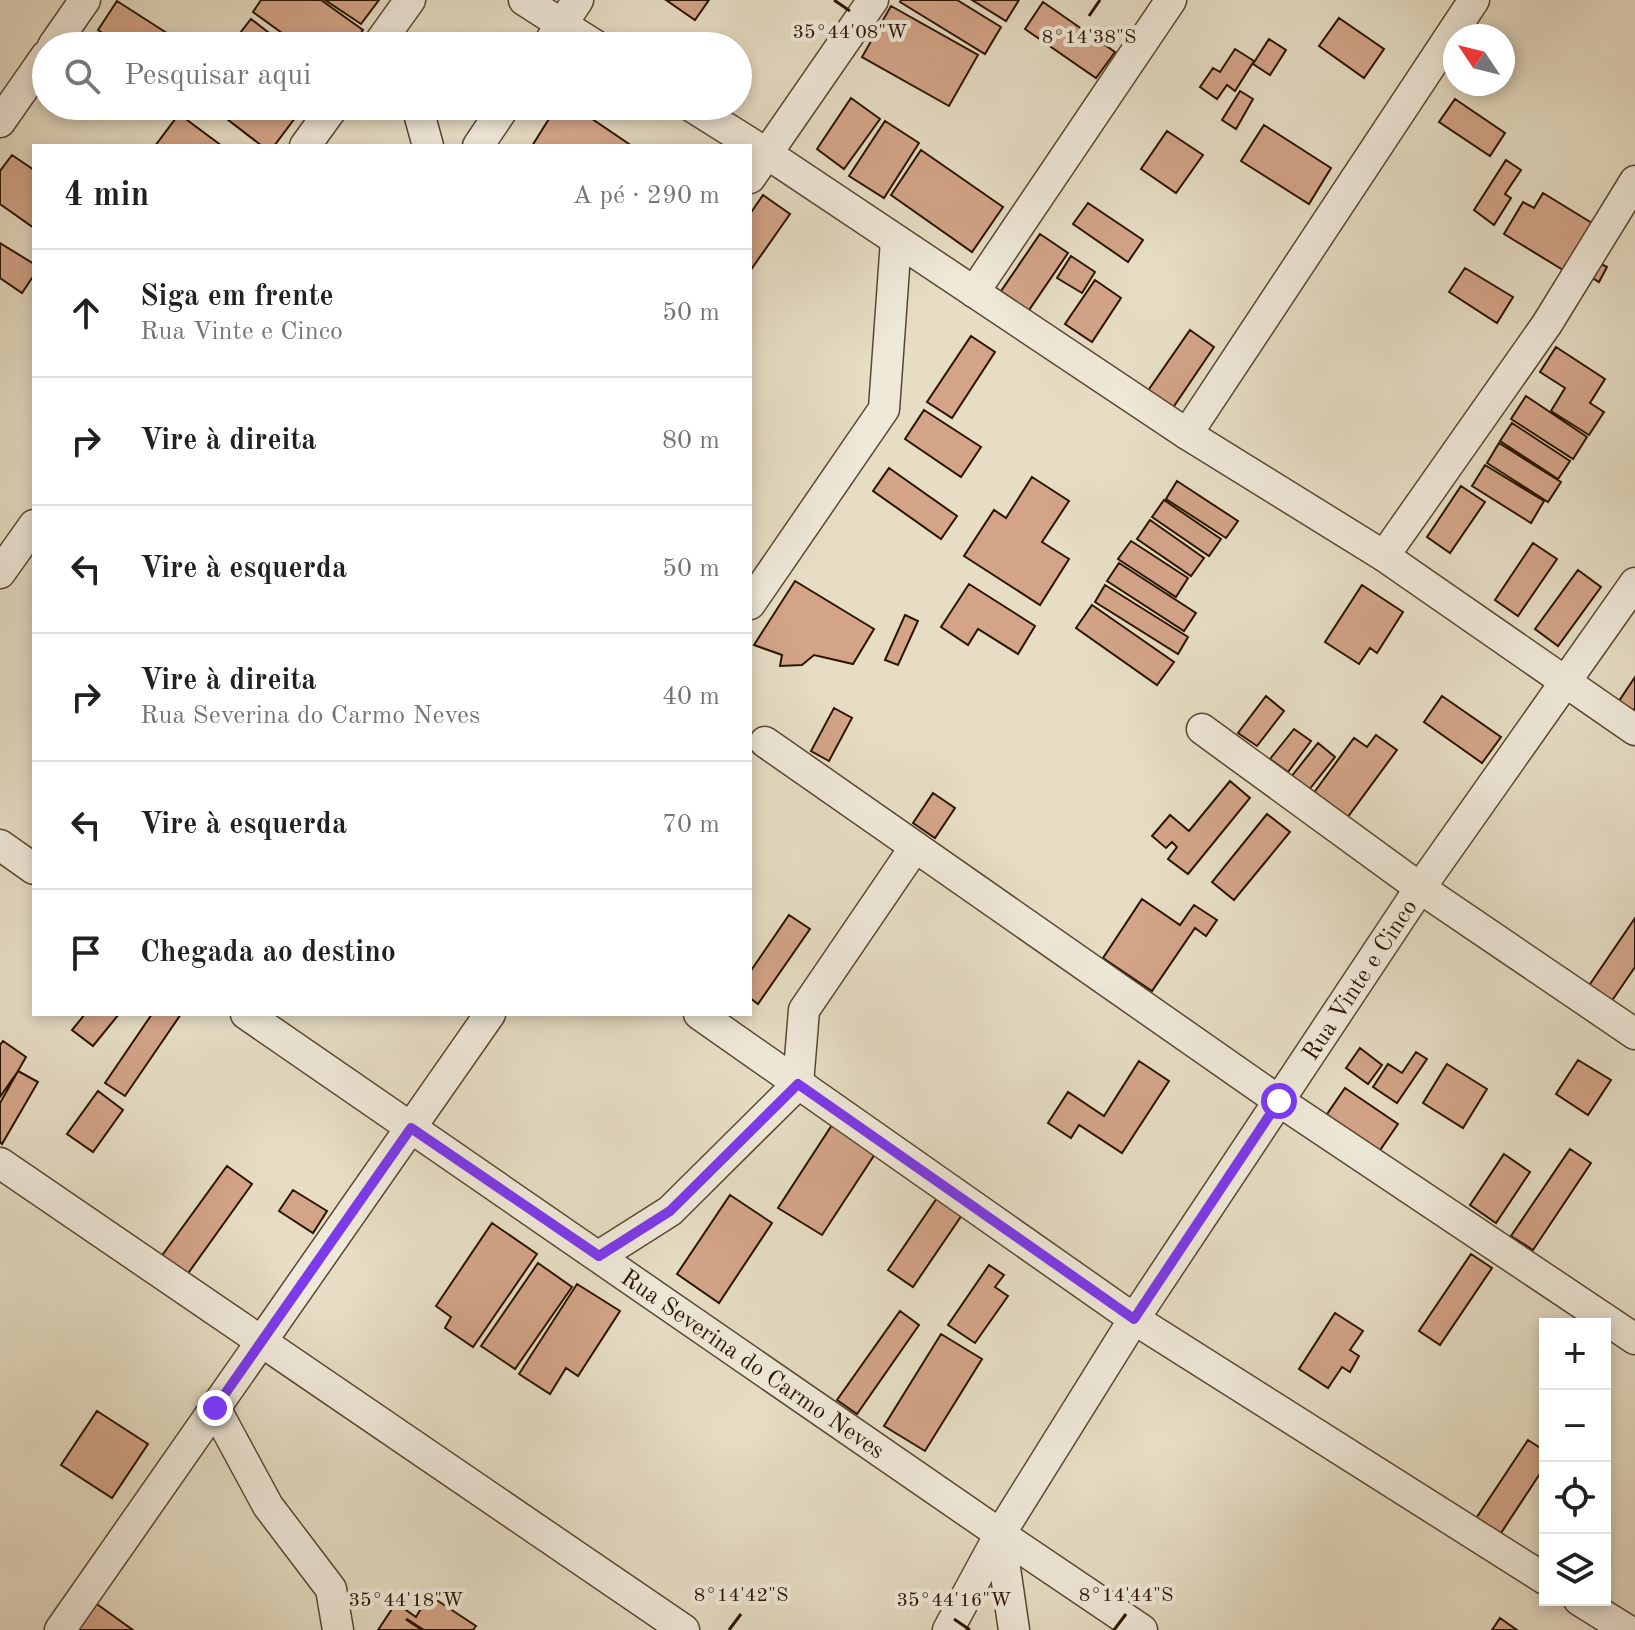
<!DOCTYPE html>
<html lang="pt">
<meta charset="utf-8">
<style>
body{margin:0;font-family:"Old Standard TT",serif;background:#f2f2f2;color:#202124}
.controls{position:absolute;right:24px;bottom:24px;display:grid;overflow:hidden;border-radius:0px;box-shadow:0 4px 12px #0003}
.controls button{width:72px;height:72px;display:grid;place-items:center;padding:0;border:0;border-bottom:2px solid #e0e0e0;background:#fff;color:#202124;font:40px sans-serif}
.compass{position:absolute;left:1443px;top:24px;width:72px;height:72px;border-radius:50%;background:#fff;box-shadow:0 4px 12px #0003;rotate:305deg}
.stop{position:absolute;width:24px;height:24px;margin:-18px;border:6px solid #7c3aed;border-radius:50%;background:#fff}
.stop.end{background:#7c3aed;border-color:#fff;box-shadow:0 2px 8px #0008}
.list{margin:0;padding:0;list-style:none}
h2{display:flex;justify-content:space-between;align-items:center;height:104px;margin:0;padding:0 32px;font-size:34px}
h2 small{font-size:26px;font-weight:400;color:#757577}
.list li{display:grid;grid-template-columns:52px 1fr auto;gap:24px;align-items:center;box-sizing:border-box;height:128px;padding:0 32px;border-top:2px solid #e0e0e0}
.list b{display:block;font-size:30px;white-space:nowrap}
.list p{margin:0;font-size:26px;white-space:nowrap;color:#757577}
.list em{font-size:26px;font-style:normal;color:#757577}
.icon{flex:none;width:44px;height:44px;fill:none;stroke:currentColor;stroke-width:2;stroke-linecap:round;stroke-linejoin:round}
.map{position:relative;flex:none;width:1635px;height:1630px;overflow:hidden}
.search{position:absolute;background:#fff;box-shadow:0 4px 12px #0003;left:32px;top:32px;width:720px;height:88px;display:flex;align-items:center;gap:20px;box-sizing:border-box;padding:0 28px;border-radius:44px;color:#757577;font-size:30px}
.panel{position:absolute;background:#fff;box-shadow:0 4px 12px #0003;left:32px;top:144px;width:720px;height:872px;border-radius:0px}
.map>svg:first-child{display:block}
.building{fill:#d3a488;stroke:#2c1500;stroke-width:2}
.lines{fill:none;stroke-linecap:round;stroke-linejoin:round}
.street-casing{stroke:#5a4731;stroke-width:33}
.street{stroke:#efe9d9;stroke-width:30}
.route{stroke:#7c3aed;stroke-width:10}
.ticks{fill:none;stroke:#2c1500;stroke-width:3}
.labels{text-anchor:middle;stroke-width:8;stroke-linejoin:round;paint-order:stroke}
.street-label{font-size:24px;fill:#2c1500;stroke:#efe9d9}
.ticks-label{font-size:20px;text-anchor:middle;fill:#2c1500;stroke:#efe9d9;stroke-width:8;stroke-linejoin:round;paint-order:stroke}
</style>
<div class="map">
<svg width="1635" height="1630" viewBox="0 0 1635 1630">
<rect width="100%" height="100%" fill="#e6ddc4"/>
<filter id="stains"><feTurbulence type="fractalNoise" baseFrequency=".0025" numOctaves="4"/><feColorMatrix values="0 0 0 0 .2 0 0 0 0 .09 0 0 0 0 .02 0 0 0 .5 -.17"/></filter>
<radialGradient id="worn" r=".72"><stop offset=".6" stop-color="#630" stop-opacity="0"/><stop offset="1" stop-color="#630" stop-opacity=".3"/></radialGradient>
<path class="building" d="M261 0H321L363 30 352 46H300L253 12Z
M325 0H379L361 24Z
M666 0H709L695 20Z
M901 0H957L1001 27 985 54 900 2Z
M972 0H1019L1006 21Z
M117 1 187 46H122L98 30Z
M1043 2 1115 52 1096 78 1025 29Z
M891 6 978 55 949 106 862 57Z
M1339 18 1384 49 1364 78 1319 46Z
M251 19 286 46H230Z
M1269 39 1286 50 1270 75 1253 64Z
M1235 49 1254 61 1235 91 1227 85 1217 99 1200 87 1213 68 1220 72Z
M1240 91 1253 99 1236 129 1222 120Z
M851 98 880 119 844 169 817 149Z
M1455 99 1505 133 1490 156 1439 122Z
M210 106H304L274 146H262Z
M557 106H573L632 146H532Z
M179 114 222 146H155Z
M885 121 919 143 884 198 849 176Z
M1264 125 1331 168 1309 204 1241 161Z
M1167 131 1203 155 1176 193 1141 169Z
M921 150 1003 207 972 252 891 195Z
M12 155 34 170V228L0 204V171Z
M1506 160 1521 170 1505 194 1511 198 1494 225 1474 210Z
M1543 193 1592 223 1563 270 1504 234 1523 202 1534 208Z
M763 195 790 214 750 271V214Z
M1088 203 1143 240 1128 262 1073 224Z
M1040 234 1068 253 1027 313 999 294Z
M0 243 34 264V275L22 293 0 278Z
M1071 256 1095 272 1082 293 1057 278Z
M1597 262 1607 267 1599 282 1589 276Z
M1465 268 1513 297 1497 323 1449 292Z
M1095 280 1121 298 1092 342 1065 324Z
M1190 330 1214 347 1170 412 1145 395Z
M971 336 995 352 952 418 927 402Z
M1556 347 1605 379 1590 403 1604 412 1589 435 1551 411 1565 388 1540 372Z
M1526 396 1587 437 1573 459 1511 419Z
M924 410 981 447 961 477 905 439Z
M1512 423 1570 461 1558 479 1500 441Z
M1499 443 1561 482 1548 502 1487 463Z
M1485 465 1544 501 1531 523 1472 486Z
M889 468 957 516 941 539 873 491Z
M1032 477 1069 501 1042 542 1069 559 1040 605 964 556 994 510 1006 518Z
M1177 481 1238 521 1226 538 1166 499Z
M1461 486 1485 502 1450 553 1427 537Z
M1164 500 1221 539 1209 556 1152 517Z
M1150 520 1204 558 1191 576 1137 539Z
M1131 541 1188 578 1176 597 1118 559Z
M1533 543 1557 559 1518 616 1495 600Z
M1119 563 1196 613 1184 631 1107 581Z
M1578 570 1601 587 1558 646 1535 629Z
M795 581 874 629 853 664 814 655 802 665 780 666 782 655 754 645Z
M969 584 1035 626 1018 654 978 629 968 645 941 627Z
M1105 585 1188 637 1178 654 1095 602Z
M1362 585 1403 612 1377 653 1370 648 1359 664 1325 642Z
M1092 605 1174 662 1157 685 1076 628Z
M905 615 918 621 898 665 885 660Z
M1635 677V711L1619 701Z
M1266 696 1284 711 1257 746 1238 733Z
M1442 696 1501 737 1482 763 1424 722Z
M834 708 852 718 829 761 811 751Z
M1294 729 1311 741 1288 772 1270 759Z
M1376 735 1397 750 1347 818 1313 794 1354 738 1367 747Z
M1318 743 1335 757 1309 790 1291 777Z
M1230 781 1250 798 1188 874 1168 859 1177 847 1172 842 1166 848 1152 836 1170 815 1189 831Z
M933 793 955 808 935 838 913 823Z
M1267 814 1290 832 1234 900 1212 882Z
M1142 899 1180 925 1194 905 1217 920 1206 936 1195 928 1152 991 1103 958Z
M789 915 810 929 758 1004 750 998V972Z
M1635 918V967L1609 1005 1586 990Z
M85 1014H119L93 1046 72 1030Z
M152 1014H181L125 1096 105 1083Z
M3 1041 26 1057 18 1071 0 1097V1045Z
M1360 1048 1382 1065 1368 1084 1346 1068Z
M1416 1052 1427 1059 1397 1103 1373 1087 1388 1064 1402 1073Z
M1578 1060 1611 1080 1588 1115 1556 1094Z
M1139 1061 1169 1081 1122 1153 1079 1125 1071 1138 1048 1123 1068 1092 1104 1116Z
M1447 1064 1487 1089 1463 1128 1423 1103Z
M18 1071 38 1082 2 1144 0 1142V1103Z
M1345 1088 1398 1124 1376 1156 1323 1120Z
M98 1091 123 1110 93 1152 67 1134Z
M832 1125 875 1154 822 1235 778 1208Z
M1570 1149 1591 1163 1533 1250 1511 1236Z
M1504 1154 1530 1172 1496 1223 1470 1205Z
M227 1166 252 1184 184 1279 158 1261Z
M293 1190 327 1211 313 1233 279 1211Z
M730 1195 772 1223 719 1303 677 1274Z
M937 1198 962 1215 913 1287 888 1270Z
M492 1223 537 1254 473 1347 445 1328 451 1317 436 1306Z
M1471 1254 1492 1268 1440 1345 1419 1331Z
M538 1263 572 1287 515 1369 481 1346Z
M989 1265 1004 1275 995 1287 1008 1296 975 1343 948 1325Z
M577 1284 620 1311 578 1376 566 1368 550 1394 519 1374Z
M900 1311 919 1325 857 1414 837 1400Z
M1335 1313 1363 1331 1350 1350 1359 1356 1350 1372 1342 1367 1328 1388 1299 1369Z
M941 1334 982 1359 925 1451 884 1426Z
M97 1411 148 1444 112 1498 61 1465Z
M1528 1440 1545 1451V1466L1499 1536 1475 1520Z
M429 1595 476 1626 473 1630H378L396 1603 416 1617Z
M94 1602 133 1630H79L76 1628Z
M1500 1618 1517 1630H1492Z"/>
<g class="lines">
<defs>
<g id="street">
<path d="M524 0 596 46"/>
<path d="M53 46 85 0"/>
<path d="M377 46 410 0"/>
<path d="M547 46 578 0"/>
<path d="M417 106 428 146"/>
<path d="M691 106 766 153 1187 434 1384 556 1635 730"/>
<path d="M0 122 46 56"/>
<path d="M305 146 334 106"/>
<path d="M478 146 505 106"/>
<path d="M750 178 873 0"/>
<path d="M974 292 1171 0"/>
<path d="M1187 434 1474 0"/>
<path d="M1384 556 1547 324 1635 181"/>
<path d="M0 573 34 525"/>
<path d="M750 604 884 409 896 240"/>
<path d="M1202 729 1420 888 1635 1034"/>
<path d="M765 742 1279 1101 1635 1339"/>
<path d="M0 845 34 869"/>
<path id="s1" d="M246 1014 1000 1534 1142 1630"/>
<path d="M699 1014 1134 1319 1545 1579"/>
<path d="M0 1163 684 1630"/>
<path d="M599 1256 670 1211 798 1084 804 1010 915 847"/>
<path d="M215 1408 268 1506 331 1589 338 1630"/>
<path d="M1000 1534 1014 1630"/>
<path d="M1579 1600 1627 1630"/>
<path d="M60 1630 490 1014"/>
<path id="s2" d="M948 1630 1000 1534 1134 1319 1420 888 1635 583"/>
</g>
</defs>
<use href="#street" class="street-casing"/>
<use href="#street" class="street"/>
</g>
<g class="lines">
<path class="route" d="M215 1408 411 1128 599 1256 670 1211 798 1084 1134 1319 1279 1101"/>
</g>
<path class="ticks" d="M834 0 850 11M1089 16 1100 0M406 1619 423 1630M954 1619 970 1630M729 1630 741 1614M1114 1630 1126 1614"/>
<g class="labels">
<g class="street-label">
<text dy="8" stroke="none"><textPath href="#s2" startOffset="770">Rua Vinte e Cinco</textPath></text>
<text dy="8" stroke="none"><textPath href="#s1" startOffset="616">Rua Severina do Carmo Neves</textPath></text>
</g>
</g>
<g class="ticks-label">
<text x="850" y="38">35°44'08"W</text>
<text x="1089" y="43">8°14'38"S</text>
<text x="741" y="1601">8°14'42"S</text>
<text x="1126" y="1601">8°14'44"S</text>
<text x="406" y="1606">35°44'18"W</text>
<text x="954" y="1606">35°44'16"W</text>
</g>
<rect width="100%" height="100%" filter="url(#stains)"/>
<rect width="100%" height="100%" fill="url(#worn)"/>
</svg>
<div class="controls">
<button>+</button>
<button>−</button>
<button><svg class="icon" aria-label="locate" viewBox="0 0 24 24"><circle cx="12" cy="12" r="6"/><path d="M12 2v4M12 18v4M2 12h4M18 12h4"/></svg></button>
<button><svg class="icon" aria-label="layers" viewBox="0 0 24 24"><path d="M12 4l9 5-9 5-9-5zM3 14l9 5 9-5"/></svg></button>
</div>
<svg class="compass" viewBox="-18 -18 36 36"><path d="M0-13l5 13h-10z" fill="#e53935"/><path d="M0 13l5-13h-10z" fill="#757577"/></svg>
<div class="stop" style="left:1279px;top:1101px"></div>
<div class="stop end" style="left:215px;top:1408px"></div>
<div class="search"><svg class="icon" aria-label="search" viewBox="0 0 24 24"><circle cx="10" cy="10" r="6"/><path d="M15 15l6 6"/></svg>Pesquisar aqui</div>
<section class="panel">
<h2>4 min<small>A pé · 290 m</small></h2>
<ul class="list">
<li><svg class="icon" aria-label="ahead" viewBox="0 0 24 24"><path d="M12 20V5M6 11l6-6 6 6"/></svg><div><b>Siga em frente</b><p>Rua Vinte e Cinco</p></div><em>50 m</em></li>
<li><svg class="icon" aria-label="right" viewBox="0 0 24 24"><path d="M7 20v-9h11M14 6l5 5-5 5"/></svg><div><b>Vire à direita</b></div><em>80 m</em></li>
<li><svg class="icon" aria-label="left" viewBox="0 0 24 24"><path d="M17 20v-9H6M10 6l-5 5 5 5"/></svg><div><b>Vire à esquerda</b></div><em>50 m</em></li>
<li><svg class="icon" aria-label="right" viewBox="0 0 24 24"><path d="M7 20v-9h11M14 6l5 5-5 5"/></svg><div><b>Vire à direita</b><p>Rua Severina do Carmo Neves</p></div><em>40 m</em></li>
<li><svg class="icon" aria-label="left" viewBox="0 0 24 24"><path d="M17 20v-9H6M10 6l-5 5 5 5"/></svg><div><b>Vire à esquerda</b></div><em>70 m</em></li>
<li><svg class="icon" aria-label="arrive" viewBox="0 0 24 24"><path d="M6 21V4h12l-3 4 3 4H6"/></svg><div><b>Chegada ao destino</b></div></li>
</ul>
</section>
</div>
